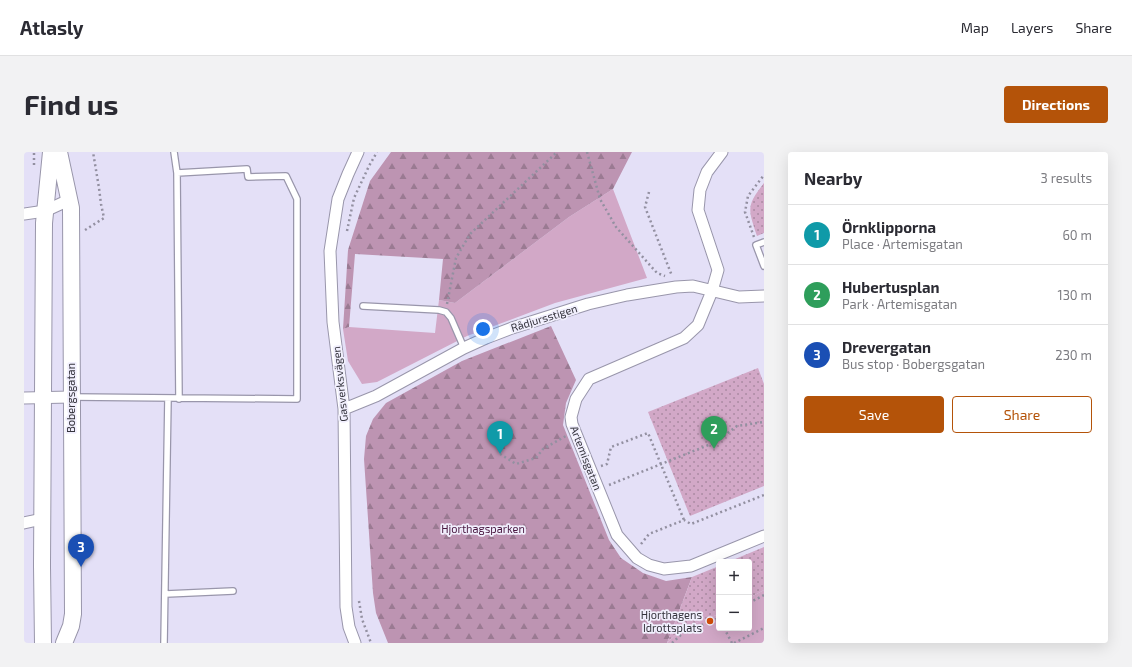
<!DOCTYPE html>
<meta charset="utf-8">
<style>
body{margin:0;font-family:"Exo 2",sans-serif;background:#f2f2f3;color:#2b2b33}
.controls{position:absolute;right:12px;bottom:12px;display:grid;overflow:hidden;border-radius:4px;box-shadow:0 4px 16px #0002}
.controls button{width:36px;height:36px;display:grid;place-items:center;padding:0;border:0;border-bottom:1px solid #e1e1e2;background:#fff;color:#2b2b33;font:20px sans-serif}
.you{position:absolute;left:459px;top:177px;width:14px;height:14px;margin:-10px;border:3px solid #fff;border-radius:50%;background:#1a73e8;box-shadow:0 0 0 6px #1a73e833}
.badge{display:grid;place-items:center;width:26px;height:26px;border-radius:50%;background:#b45309;color:#fff;font-size:13px;font-weight:700}
.pin{position:absolute;translate:-50% -33px;filter:drop-shadow(0 1px 2px #0008)}
.pin::after{content:'';position:absolute;top:21px;width:14px;height:12px;background:inherit;clip-path:polygon(0 0,100% 0,50% 100%)}
.list{margin:0;padding:0;list-style:none}
h2{display:flex;justify-content:space-between;align-items:center;height:52px;margin:0;padding:0 16px;font-size:17px}
h2 small{font-size:13px;font-weight:400;color:#7c7c81}
.list li{display:grid;grid-template-columns:26px 1fr auto;gap:12px;align-items:center;box-sizing:border-box;height:60px;padding:0 16px;border-top:1px solid #e1e1e2}
.list b{display:block;font-size:15px;white-space:nowrap}
.list p{margin:0;font-size:13px;white-space:nowrap;color:#7c7c81}
.list em{font-size:13px;font-style:normal;color:#7c7c81}
.actions{display:flex;gap:8px;padding:12px 16px}
.actions a{flex:1;padding:9px 0;border:1px solid #b45309;border-radius:4px;text-align:center;font-size:14px;color:#b45309}
.actions .main{background:#b45309;color:#fff}
.map{position:relative;flex:none;width:740px;height:491px;overflow:hidden;border-radius:4px}
header{display:flex;align-items:center;gap:24px;box-sizing:border-box;height:56px;padding:0 20px;background:#fff;border-bottom:1px solid #e1e1e2}
header strong{font-size:19px}
nav{display:flex;gap:22px;margin-inline-start:auto;font-size:14px}
.intro{display:flex;align-items:center;justify-content:space-between;box-sizing:border-box;height:96px;padding:0 24px}
h1{margin:0;font-size:28px}
.button{padding:10px 18px;border-radius:4px;background:#b45309;color:#fff;font-size:14px;font-weight:700}
main{display:flex;gap:24px;padding:0 24px}
aside{flex:1;background:#fff;border-radius:4px;box-shadow:0 4px 16px #0002}
.map>svg:first-child{display:block}
.grass{fill:#d2a8c7}
.forest{fill:url(#forest-firs)}
.park{fill:url(#park-dots)}
.lines{fill:none;stroke-linecap:round;stroke-linejoin:round}
.lane-casing{stroke:#9996ab;stroke-width:8}
.street-casing{stroke:#9996ab;stroke-width:13}
.secondary-casing{stroke:#9996ab;stroke-width:18}
.path{stroke:#9390a1;stroke-width:2.5;stroke-dasharray:2 3;stroke-linecap:butt}
.lane{stroke:#fff;stroke-width:5.5}
.street{stroke:#fff;stroke-width:11}
.secondary{stroke:#fff;stroke-width:16}
.poi-dot{fill:#d34e09;stroke:#f1effd;stroke-width:1.5}
.labels{text-anchor:middle;stroke-width:3.5;stroke-linejoin:round;paint-order:stroke}
.street-label{font-size:11px;fill:#35343d;stroke:#f1effd}
.park-label{font-size:11px;fill:#48163f;stroke:#f1effd}
.poi-label{font-size:11px;fill:#35343d;stroke:#f1effd;text-anchor:end}
</style>
<header>
<strong>Atlasly</strong>
<nav><a>Map</a><a>Layers</a><a>Share</a></nav>
</header>
<div class="intro"><h1>Find us</h1><a class="button">Directions</a></div>
<main>
<div class="map">
<svg width="740" height="491" viewBox="0 0 740 491">
<defs>
<pattern id="forest-firs" width="22" height="20" patternUnits="userSpaceOnUse"><rect width="22" height="20" fill="#bd94b2"/><path d="M5 1l3.5 6h-7zM16 11l3.5 6h-7z" fill="#9a7a92"/></pattern>
<pattern id="park-dots" width="8" height="8" patternUnits="userSpaceOnUse"><rect width="8" height="8" fill="#d2a8c7"/><path d="M2 2h.1M6 6h.1" fill="none" stroke="#ab8aa3" stroke-width="1.8" stroke-linecap="round"/></pattern>
</defs>
<rect width="100%" height="100%" fill="#e4e0f7"/>
<path class="grass" d="M589 37 623 126 531 151 443 184 353 230 338 232 324 209 319 177 325 175 411 181 415 148 431 151 545 65Z
M740 438V491H643L659 476 695 462V476H725V446Z"/>
<path class="forest" d="M367 0H608L589 37 545 65 431 151 415 148 419 107 331 102 325 175 319 177 324 98 346 29Z
M527 174 552 228 542 251 539 273 585 388 597 406 619 421 642 429 668 425 643 491H364L352 461 349 441 340 307 342 284 349 267 362 251 438 209Z"/>
<path class="park" d="M740 31V81L733 84C724 57 722 54 740 31Z
M734 216 740 232V334L666 364 624 260Z
M740 395V438L725 446V410H704Z
M695 414V462L659 476 643 491 668 425Z"/>
<g class="lines">
<defs>
<path id="lane" d="M150 0 153 21 155 247
M740 90 732 93 740 114
M339 154 415 158 422 160 427 166 440 196
M49 245 273 247V47L262 24 224 25 223 17 153 21
M142 442 209 439
M140 491 144 246"/>
<path id="street" d="M698 0 683 20 676 38 674 58 694 118 688 139 674 173 660 186 565 227 552 247 547 265 548 272 593 383 613 406 625 413 640 417 667 414 740 384
M0 62 21 59 45 48
M0 246 47 245
M320 257 352 244 440 196 462 186 488 176 564 152 603 143 652 135 669 134 715 145 740 144
M0 371 18 367
M331 491 325 475 322 455 320 257 309 170 306 99 314 47 324 22 334 0"/>
<path id="secondary" d="M35 0 47 56 49 462 47 474 40 491
M19 491 18 414 20 71 27 0"/>
</defs>
<use href="#lane" class="lane-casing"/>
<use href="#street" class="street-casing"/>
<use href="#secondary" class="secondary-casing"/>
<path class="path" d="M563 0 576 47 592 75 633 121 641 124
M10 13V0
M625 40 621 55 648 124
M61 78 80 66 77 52 75 36 69 0
M323 79 330 46 345 14 353 0
M730 85 721 60 724 44 740 23
M423 152 432 106 446 82 533 0
M476 302 492 312 512 306 519 297 542 284
M577 314 583 312 587 295 624 281 660 368
M585 333 692 290 713 274 740 270
M617 392 625 382 660 368 667 372 740 343
M335 449 338 467 347 491
M725 451 740 443
M700 476 708 491
M648 491 660 480 695 466
M710 491 740 476"/>
<use href="#lane" class="lane"/>
<use href="#street" class="street"/>
<use href="#secondary" class="secondary"/>
</g>
<circle class="poi-dot" cx="686" cy="469" r="4"/>
<g class="labels">
<g class="street-label">
<text transform="translate(520 166) rotate(-17)" y="4">Rådjursstigen</text>
<text transform="translate(316 232) rotate(-96)" y="4">Gasverksvägen</text>
<text transform="translate(47 246) rotate(-90)" y="4">Bobergsgatan</text>
<text transform="translate(562 306) rotate(69)" y="4">Artemisgatan</text>
</g>
<g class="park-label">
<text x="459" y="381">Hjorthagsparken</text>
</g>
<g class="poi-label">
<text x="678" y="467">Hjorthagens<tspan x="678" dy="13">Idrottsplats</tspan></text>
</g>
</g>
</svg>
<div class="controls">
<button>+</button>
<button>−</button>
</div>
<div class="you"></div>
<div class="pin badge" style="left:476px;top:302px;background:#0f9aa8">1</div>
<div class="pin badge" style="left:690px;top:297px;background:#2e9e5b">2</div>
<div class="pin badge" style="left:57px;top:415px;background:#1a4fb4">3</div>
</div>
<aside>
<h2>Nearby<small>3 results</small></h2>
<ul class="list">
<li><span class="badge" style="background:#0f9aa8">1</span><div><b>Örnklipporna</b><p>Place · Artemisgatan</p></div><em>60 m</em></li>
<li><span class="badge" style="background:#2e9e5b">2</span><div><b>Hubertusplan</b><p>Park · Artemisgatan</p></div><em>130 m</em></li>
<li><span class="badge" style="background:#1a4fb4">3</span><div><b>Drevergatan</b><p>Bus stop · Bobergsgatan</p></div><em>230 m</em></li>
</ul>
<div class="actions"><a class="main">Save</a><a>Share</a></div>
</aside>
</main>
